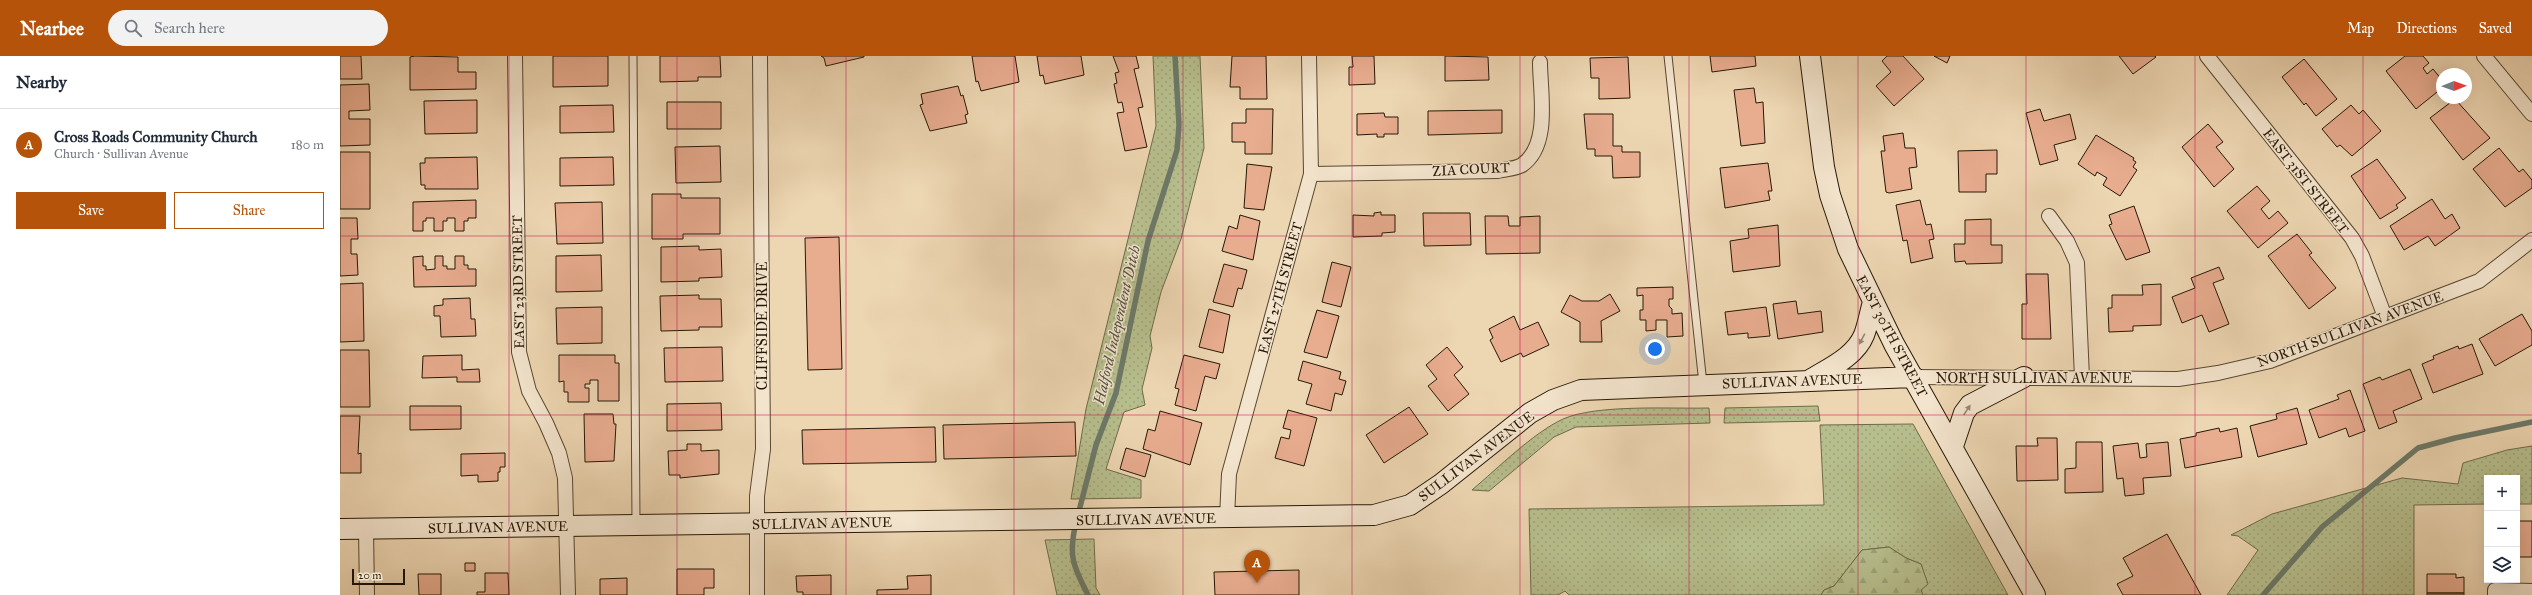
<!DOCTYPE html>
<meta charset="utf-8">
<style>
body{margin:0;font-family:"IM FELL Great Primer",serif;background:#f2f2f3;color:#1f2937}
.controls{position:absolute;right:12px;bottom:12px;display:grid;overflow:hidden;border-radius:0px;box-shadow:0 4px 16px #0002}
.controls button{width:36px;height:36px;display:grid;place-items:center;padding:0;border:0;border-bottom:1px solid #e0e1e3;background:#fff;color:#1f2937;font:20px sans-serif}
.compass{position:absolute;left:2096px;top:12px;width:36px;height:36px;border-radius:50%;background:#fff;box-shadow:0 4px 16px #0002;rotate:89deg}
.scale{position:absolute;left:12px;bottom:10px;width:53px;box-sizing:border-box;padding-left:4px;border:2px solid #271806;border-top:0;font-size:11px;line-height:14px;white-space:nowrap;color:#271806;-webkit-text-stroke:3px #f3e4cd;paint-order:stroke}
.you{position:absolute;left:1315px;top:293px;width:14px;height:14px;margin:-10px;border:3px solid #fff;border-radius:50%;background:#1a73e8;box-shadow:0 0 0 6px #1a73e833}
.badge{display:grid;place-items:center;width:26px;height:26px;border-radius:50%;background:#b45309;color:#fff;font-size:13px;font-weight:700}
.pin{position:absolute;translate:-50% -33px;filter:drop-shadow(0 1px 2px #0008)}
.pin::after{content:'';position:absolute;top:21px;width:14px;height:12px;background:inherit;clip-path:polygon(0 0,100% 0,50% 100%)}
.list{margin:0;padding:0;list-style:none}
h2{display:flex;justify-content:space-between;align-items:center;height:52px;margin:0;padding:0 16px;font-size:17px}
h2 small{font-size:13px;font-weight:400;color:#747a83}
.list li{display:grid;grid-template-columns:26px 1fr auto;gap:12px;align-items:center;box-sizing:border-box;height:72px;padding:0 16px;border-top:1px solid #e0e1e3}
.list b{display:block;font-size:15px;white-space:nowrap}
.list p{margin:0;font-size:13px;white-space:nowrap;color:#747a83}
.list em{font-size:13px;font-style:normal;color:#747a83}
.actions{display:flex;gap:8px;padding:12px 16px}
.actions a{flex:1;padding:9px 0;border:1px solid #b45309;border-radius:0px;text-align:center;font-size:14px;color:#b45309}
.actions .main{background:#b45309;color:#fff}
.icon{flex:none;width:22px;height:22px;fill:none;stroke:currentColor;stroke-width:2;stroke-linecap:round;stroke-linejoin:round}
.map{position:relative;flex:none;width:2192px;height:539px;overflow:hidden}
header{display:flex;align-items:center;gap:24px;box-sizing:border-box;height:56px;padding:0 20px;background:#b45309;color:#fff}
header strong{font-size:19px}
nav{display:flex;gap:22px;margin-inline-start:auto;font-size:14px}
.search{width:280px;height:36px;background:#f2f2f3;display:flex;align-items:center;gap:10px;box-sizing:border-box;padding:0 14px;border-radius:22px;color:#747a83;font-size:15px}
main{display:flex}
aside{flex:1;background:#fff}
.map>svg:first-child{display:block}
.grass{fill:url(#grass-dots);stroke:#6f6b4a}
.forest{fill:url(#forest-firs);stroke:#6f6b4a}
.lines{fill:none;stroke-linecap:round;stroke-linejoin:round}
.stream{stroke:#6c7968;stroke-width:5.5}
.building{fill:#e8ac8f;stroke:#271806}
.service-casing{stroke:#584831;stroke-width:9}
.minor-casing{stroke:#584831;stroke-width:16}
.secondary-casing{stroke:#271806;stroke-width:22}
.service{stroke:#f3e4cd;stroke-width:7}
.minor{stroke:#f3e4cd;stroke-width:14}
.secondary{stroke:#f3e4cd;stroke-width:20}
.oneway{fill:#978873}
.grid{fill:none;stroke:#c2185b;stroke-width:1;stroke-opacity:0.55}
.labels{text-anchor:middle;stroke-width:3;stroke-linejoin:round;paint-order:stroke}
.street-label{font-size:14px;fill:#271806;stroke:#f3e4cd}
.water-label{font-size:15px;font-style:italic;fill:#4f503f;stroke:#f3e4cd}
</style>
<header>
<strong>Nearbee</strong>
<div class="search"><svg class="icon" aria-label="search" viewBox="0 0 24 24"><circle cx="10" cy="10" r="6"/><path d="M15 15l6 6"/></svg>Search here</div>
<nav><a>Map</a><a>Directions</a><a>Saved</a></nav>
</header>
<main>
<aside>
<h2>Nearby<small></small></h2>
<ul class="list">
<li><span class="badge">A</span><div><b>Cross Roads Community Church</b><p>Church · Sullivan Avenue</p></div><em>180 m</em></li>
</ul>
<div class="actions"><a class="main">Save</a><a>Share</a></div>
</aside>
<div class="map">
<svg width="2192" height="539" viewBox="0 0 2192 539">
<defs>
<pattern id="grass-dots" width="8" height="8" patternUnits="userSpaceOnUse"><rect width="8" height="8" fill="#b7be8d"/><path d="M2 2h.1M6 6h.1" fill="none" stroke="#9da378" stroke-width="1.8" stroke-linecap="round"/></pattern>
<pattern id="forest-firs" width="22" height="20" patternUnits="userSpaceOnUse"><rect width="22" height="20" fill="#b7be8d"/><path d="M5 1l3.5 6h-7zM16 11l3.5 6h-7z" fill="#9da378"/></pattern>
</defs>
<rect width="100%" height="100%" fill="#edd6b2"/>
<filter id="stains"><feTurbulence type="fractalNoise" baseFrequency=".005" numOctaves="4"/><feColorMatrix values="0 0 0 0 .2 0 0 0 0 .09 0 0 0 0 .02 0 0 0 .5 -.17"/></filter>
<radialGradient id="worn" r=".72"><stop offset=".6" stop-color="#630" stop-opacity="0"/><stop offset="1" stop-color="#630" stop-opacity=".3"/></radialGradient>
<path class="grass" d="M813 0H860L864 92 841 183 821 236 810 280 812 292 802 333 805 349 784 356 766 413 801 424V442L731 443 746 353 816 70Z
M1478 350 1480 365 1384 367 1385 352Z
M1369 352 1370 367 1236 371 1214 381 1149 435 1132 434C1158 412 1193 377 1223 363 1257 348 1330 353 1369 352Z
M1573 368 1668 539H1583L1581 534 1585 521 1581 508 1566 502 1549 491 1522 494 1494 530 1484 534 1481 539H1229L1225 535 1218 539H1191L1189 453 1484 449 1480 369Z
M2192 390V448H2177V422H2147V448L2074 449V539H1887L1918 494 1898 480 1891 479 1932 458 2062 422 2118 428 2123 407 2167 394Z
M754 483 756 532 760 539H717L705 484Z"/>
<path class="forest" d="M1549 491 1566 502 1581 508 1588 528 1581 534 1583 539H1481L1484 534 1494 530 1522 494Z"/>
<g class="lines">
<path class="stream" d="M738 459 756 389 776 337 808 185 837 94 839 69 835 0
M736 467C728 499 733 510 748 539
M1923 539 1982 471 2078 392 2115 382 2192 366"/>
</g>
<path class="building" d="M0 0H21L22 23H0Z
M75 0 118 1V16H136V33L70 34V1Z
M213 0H268V30L213 31Z
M320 0H380L381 21H358V25L320 26Z
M481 0H524V1L486 10 484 2Z
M632 0H675L679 26 641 35 638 25 636 26Z
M741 0 744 19 705 28 703 19 700 20 697 0Z
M773 0H796L799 12 794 13 803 51 798 52 807 91 785 95 777 57 784 56 782 46 778 47 774 28 777 27 775 17 779 16Z
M892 0H926L927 43H900V31H890Z
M1012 0H1034L1035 28 1009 29V11H1013Z
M1105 0 1148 1 1149 24 1105 25Z
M1370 0H1415L1416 10 1372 16Z
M1547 0H1563L1584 23 1554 50 1536 30 1551 16 1542 5Z
M1594 0H1610L1607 7Z
M1779 0H1815L1816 1 1793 18Z
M2065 0H2083L2089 7 2083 12 2087 18 2093 13 2102 24V32L2076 53 2046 15Z
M1288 1 1290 42 1259 43V22H1251L1250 2Z
M1964 3 1997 43 1976 60 1966 47 1964 49 1942 21Z
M29 28 30 54 9 55V63H30V89L0 90V29Z
M618 30 621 40 623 39 628 58 625 59 627 67 590 75 580 49 583 48 581 38Z
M1414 32 1416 47 1423 46 1425 87 1401 90 1394 34Z
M2115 43 2150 82 2123 104 2090 62Z
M137 44V77L85 78 84 45Z
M327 46H381V73H327Z
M273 49 274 76 220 77V50Z
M2011 49 2019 58 2023 54 2041 75 2012 100 2000 89 1997 91 1982 73Z
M906 53H933L932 98H905V86H892V67H906Z
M1700 53 1704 65 1730 58 1736 83 1714 89 1718 104 1700 109 1686 57Z
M1162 54V77L1088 79V55Z
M1044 57 1045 61H1058V78H1044V81H1037V78L1017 79V58Z
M1244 58H1273V90H1282V96H1300V121L1273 122 1272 100H1255V93H1247Z
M1868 68 1883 86 1876 91 1894 113 1874 131 1842 91Z
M1563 77 1565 92H1575L1577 111 1569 112 1572 133 1549 137 1546 136 1541 95H1545L1543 80Z
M1756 79 1794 102 1793 104 1796 106 1793 111 1797 114 1780 140 1763 129 1767 122 1757 116 1755 120 1738 108Z
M380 90 381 126 336 127 335 91Z
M2159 92 2179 116 2183 113 2192 124V132L2165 151 2133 113Z
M1657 94V118H1646V136H1619L1618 95Z
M0 96H30V153H0Z
M137 101 138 133H85V129H81L80 107H85V102Z
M273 101 274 129 220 130V102Z
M2037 103 2066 142 2056 149 2058 152 2040 163 2011 120Z
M1428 107 1432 135H1428L1430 144 1385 152 1380 112Z
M907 108 932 111 924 154 904 152Z
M1917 130 1930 145 1921 153 1929 163 1938 155 1948 167 1918 192 1887 155Z
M312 138H341V142H380V178H343V183H312Z
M2092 143 2105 163 2112 158 2120 172 2095 190 2088 180 2064 194 2050 170Z
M136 144V162H128V165H124V175H115V162H107V165H103V175H94V162H86V165H83V175H73V146Z
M1580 144 1586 169 1591 168 1594 183 1589 184 1593 202 1571 207 1567 184 1563 185 1556 149Z
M262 146 263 187 217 188 215 147Z
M1794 150 1810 196 1786 204 1769 169 1772 168 1769 159Z
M1041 156V159H1055V176L1042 177V180L1013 181V159L1034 160V157Z
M1083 157H1130L1131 189 1084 190Z
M900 159 920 165 913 204 882 195 889 170 897 173Z
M1145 160H1168L1169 170H1180V161L1200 160V197L1146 198Z
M0 162H17L18 183H11V198H17L18 219 0 220Z
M1651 163V189H1662V207L1626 208 1625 205 1615 206 1614 188H1625V164Z
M1438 169 1440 210 1393 216 1390 185 1409 182 1408 173Z
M1957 178 1972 197 1969 199 1996 232 1969 253 1928 200Z
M499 181 502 313 468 314 465 182Z
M359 190V194L381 193 382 221 359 222V225L321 226V191Z
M261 199 262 235 216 236V200Z
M83 200V210H86V214L95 213V200H103V210H107V213H115V200H124V209H128V213H136V230L74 231 73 201Z
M992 206 1011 211 1001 251 982 246Z
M884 208 907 214 902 233 898 232 893 251 873 246Z
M1879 211 1884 223 1873 227 1889 268 1869 276 1862 259 1842 267 1832 241 1855 232 1851 222Z
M1686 218H1708L1711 283H1682V248H1687Z
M23 227 24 285 0 286V228Z
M1821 228V269L1793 270V275L1769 276 1768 252H1772V239H1803L1802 229Z
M1333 231V243H1329V250L1332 253V258L1342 257 1343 280 1327 281V264H1316V274L1306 275V264H1300V254H1303V239L1297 240V232Z
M1270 238 1280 255 1261 265 1262 286H1240V266L1221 256 1230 239 1242 245H1259Z
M359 239V243H381L382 271H359V274L321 275 320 240Z
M130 242 131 263H135L136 280 101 281 100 260H94V250L103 249V243Z
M1456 245 1458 258 1481 255 1483 276 1438 283 1433 248Z
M262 251V287L217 288 216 252Z
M1426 251 1430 280 1408 282V277L1388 279 1385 256Z
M869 253 890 259 883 297 859 291Z
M977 254 999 260 987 302 964 296Z
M2182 258 2192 275V289L2155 310 2139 283Z
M1174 260 1180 274 1198 266 1209 289 1183 301 1181 297 1161 306 1150 284 1153 282 1149 273Z
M2132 288 2143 318 2093 337 2082 308 2094 303 2093 300 2118 290 2119 293Z
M382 291 383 325 325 326 324 292Z
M1107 291 1123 311 1114 319 1129 338 1108 355 1088 330 1097 323 1086 309Z
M0 294H29L30 351H0Z
M122 299V314L139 313 140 326H117V321L82 322 83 300Z
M219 299H275V307H279V345H258V324H250V328H245V332H249V346H228V336H224V325L219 326Z
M844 299 880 308 876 323 865 320 856 355 835 349 839 333 835 332Z
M963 305 1001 316 999 323 1006 325 1002 339 995 337 991 355 966 348 972 328 958 324Z
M2070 313 2082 343 2053 355 2057 366 2039 373 2023 328 2040 321 2042 324Z
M2010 334 2025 375 2009 381 2006 372 1979 382 1969 354 1999 343 1997 339Z
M381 347 382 374 327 375V348Z
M70 350H121V373L70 374Z
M1069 351 1088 378 1044 407 1026 379Z
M1957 352 1967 388 1918 401 1910 370 1937 363 1936 358Z
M948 354 977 362 964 410 935 402 941 381 949 383 951 374 943 372Z
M820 355 862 367 850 409 803 393 808 373 815 375Z
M244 358H273L274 368H276L274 405 245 406Z
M0 360H20L18 398 21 397V417H0Z
M735 366 736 400 604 403 603 369Z
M595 371 596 406 463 408 462 374Z
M1879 372 1880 376 1897 372 1902 401 1845 412 1840 383 1856 380V377Z
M1697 382H1717L1718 424 1677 425 1676 390H1698Z
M1736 386H1762L1763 436 1725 437V413L1736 412Z
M1828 386 1831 420 1803 422 1804 438 1785 440 1783 422 1777 423 1773 390 1798 387 1800 402 1807 401 1806 388Z
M347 388H361V395L379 394V418L340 422V419H329L328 395 347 394Z
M786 392 811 399 805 421 780 413Z
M165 397V411H160V416H158V425L138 426V419L121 420V398Z
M2177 465H2192V501H2177Z
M1827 478 1861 539H1783L1777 528 1793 520 1783 502Z
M125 507H135V515H125Z
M337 513H374V532H364V539H337Z
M959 514V539H875L874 516Z
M145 517H168L169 539H137V536H145Z
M78 518H101V539H79Z
M2087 518H2116V522L2124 521V537H2087Z
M491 519V539H463V536H457L456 520Z
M591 519V539H537V534L568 533 567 520Z
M287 522V539H260V523Z
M2087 537H2124V539H2087Z"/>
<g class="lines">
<defs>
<path id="service" d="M293 0 296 468
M1328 0 1363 328"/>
<path id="minor" d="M175 0 179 296 189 335 206 367 219 397 225 422 228 539
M1867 0 2012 182 2022 200 2045 261
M2144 0 2192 58
M971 118 1158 115C1164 113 1176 113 1182 109 1211 89 1200 37 1200 6
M1709 160 1727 185 1737 207 1742 322
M1574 321 1838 323 1878 317 1930 305 2139 225 2192 184
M887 462 889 418 971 118 969 0
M26 472 27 539
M417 539V440L423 393 420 0
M2155 539V534L2192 535"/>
<path id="secondary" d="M1470 0 1484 111 1490 139 1508 193 1554 288 1695 539
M1470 324C1489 312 1515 301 1524 279 1528 269 1530 256 1533 246
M1613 390 1624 357 1630 349 1684 321
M0 473 1034 459 1070 449 1101 428 1190 357 1213 344 1241 334 1574 321"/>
</defs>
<use href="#service" class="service-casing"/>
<use href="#minor" class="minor-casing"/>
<use href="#secondary" class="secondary-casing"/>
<use href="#service" class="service"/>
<use href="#minor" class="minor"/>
<use href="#secondary" class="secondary"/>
</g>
<defs><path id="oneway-solid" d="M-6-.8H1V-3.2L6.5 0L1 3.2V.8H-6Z"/></defs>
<g class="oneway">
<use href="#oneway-solid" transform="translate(1522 283) rotate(118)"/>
<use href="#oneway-solid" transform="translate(1627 354) rotate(-56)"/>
</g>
<path class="grid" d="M169 0V539M337 0V539M506 0V539M674 0V539M843 0V539M1012 0V539M1180 0V539M1349 0V539M1518 0V539M1686 0V539M1855 0V539M2023 0V539M0 180H2192M0 359H2192"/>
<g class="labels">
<g class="street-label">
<text transform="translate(1131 113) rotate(-3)" y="5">ZIA COURT</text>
<text transform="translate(1966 125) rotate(52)" y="5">EAST 31ST STREET</text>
<text transform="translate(178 226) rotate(-91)" y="5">EAST 23RD STREET</text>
<text transform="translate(940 232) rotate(-75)" y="5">EAST 27TH STREET</text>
<text transform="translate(422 270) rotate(-90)" y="5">CLIFFSIDE DRIVE</text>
<text transform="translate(2010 273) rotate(-20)" y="5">NORTH SULLIVAN AVENUE</text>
<text transform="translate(1552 280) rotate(62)" y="5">EAST 30TH STREET</text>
<text x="1694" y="327">NORTH SULLIVAN AVENUE</text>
<text transform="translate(1452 325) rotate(-2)" y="5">SULLIVAN AVENUE</text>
<text transform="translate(1136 400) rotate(-37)" y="5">SULLIVAN AVENUE</text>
<text transform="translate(806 463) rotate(-1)" y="5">SULLIVAN AVENUE</text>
<text transform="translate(482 467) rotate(-1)" y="5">SULLIVAN AVENUE</text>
<text transform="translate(158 471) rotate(-1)" y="5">SULLIVAN AVENUE</text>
</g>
<g class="water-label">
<text transform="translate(777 269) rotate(-77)" y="5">Halford Independent Ditch</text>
</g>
</g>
<rect width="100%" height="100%" filter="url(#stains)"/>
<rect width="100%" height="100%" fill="url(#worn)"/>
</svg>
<div class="controls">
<button>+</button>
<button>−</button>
<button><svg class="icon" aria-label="layers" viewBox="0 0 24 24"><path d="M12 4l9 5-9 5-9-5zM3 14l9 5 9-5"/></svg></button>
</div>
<svg class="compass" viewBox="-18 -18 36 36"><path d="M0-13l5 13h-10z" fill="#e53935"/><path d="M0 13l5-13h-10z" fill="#747a83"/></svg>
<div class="scale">20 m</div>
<div class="you"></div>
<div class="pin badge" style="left:917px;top:527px">A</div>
</div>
</main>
